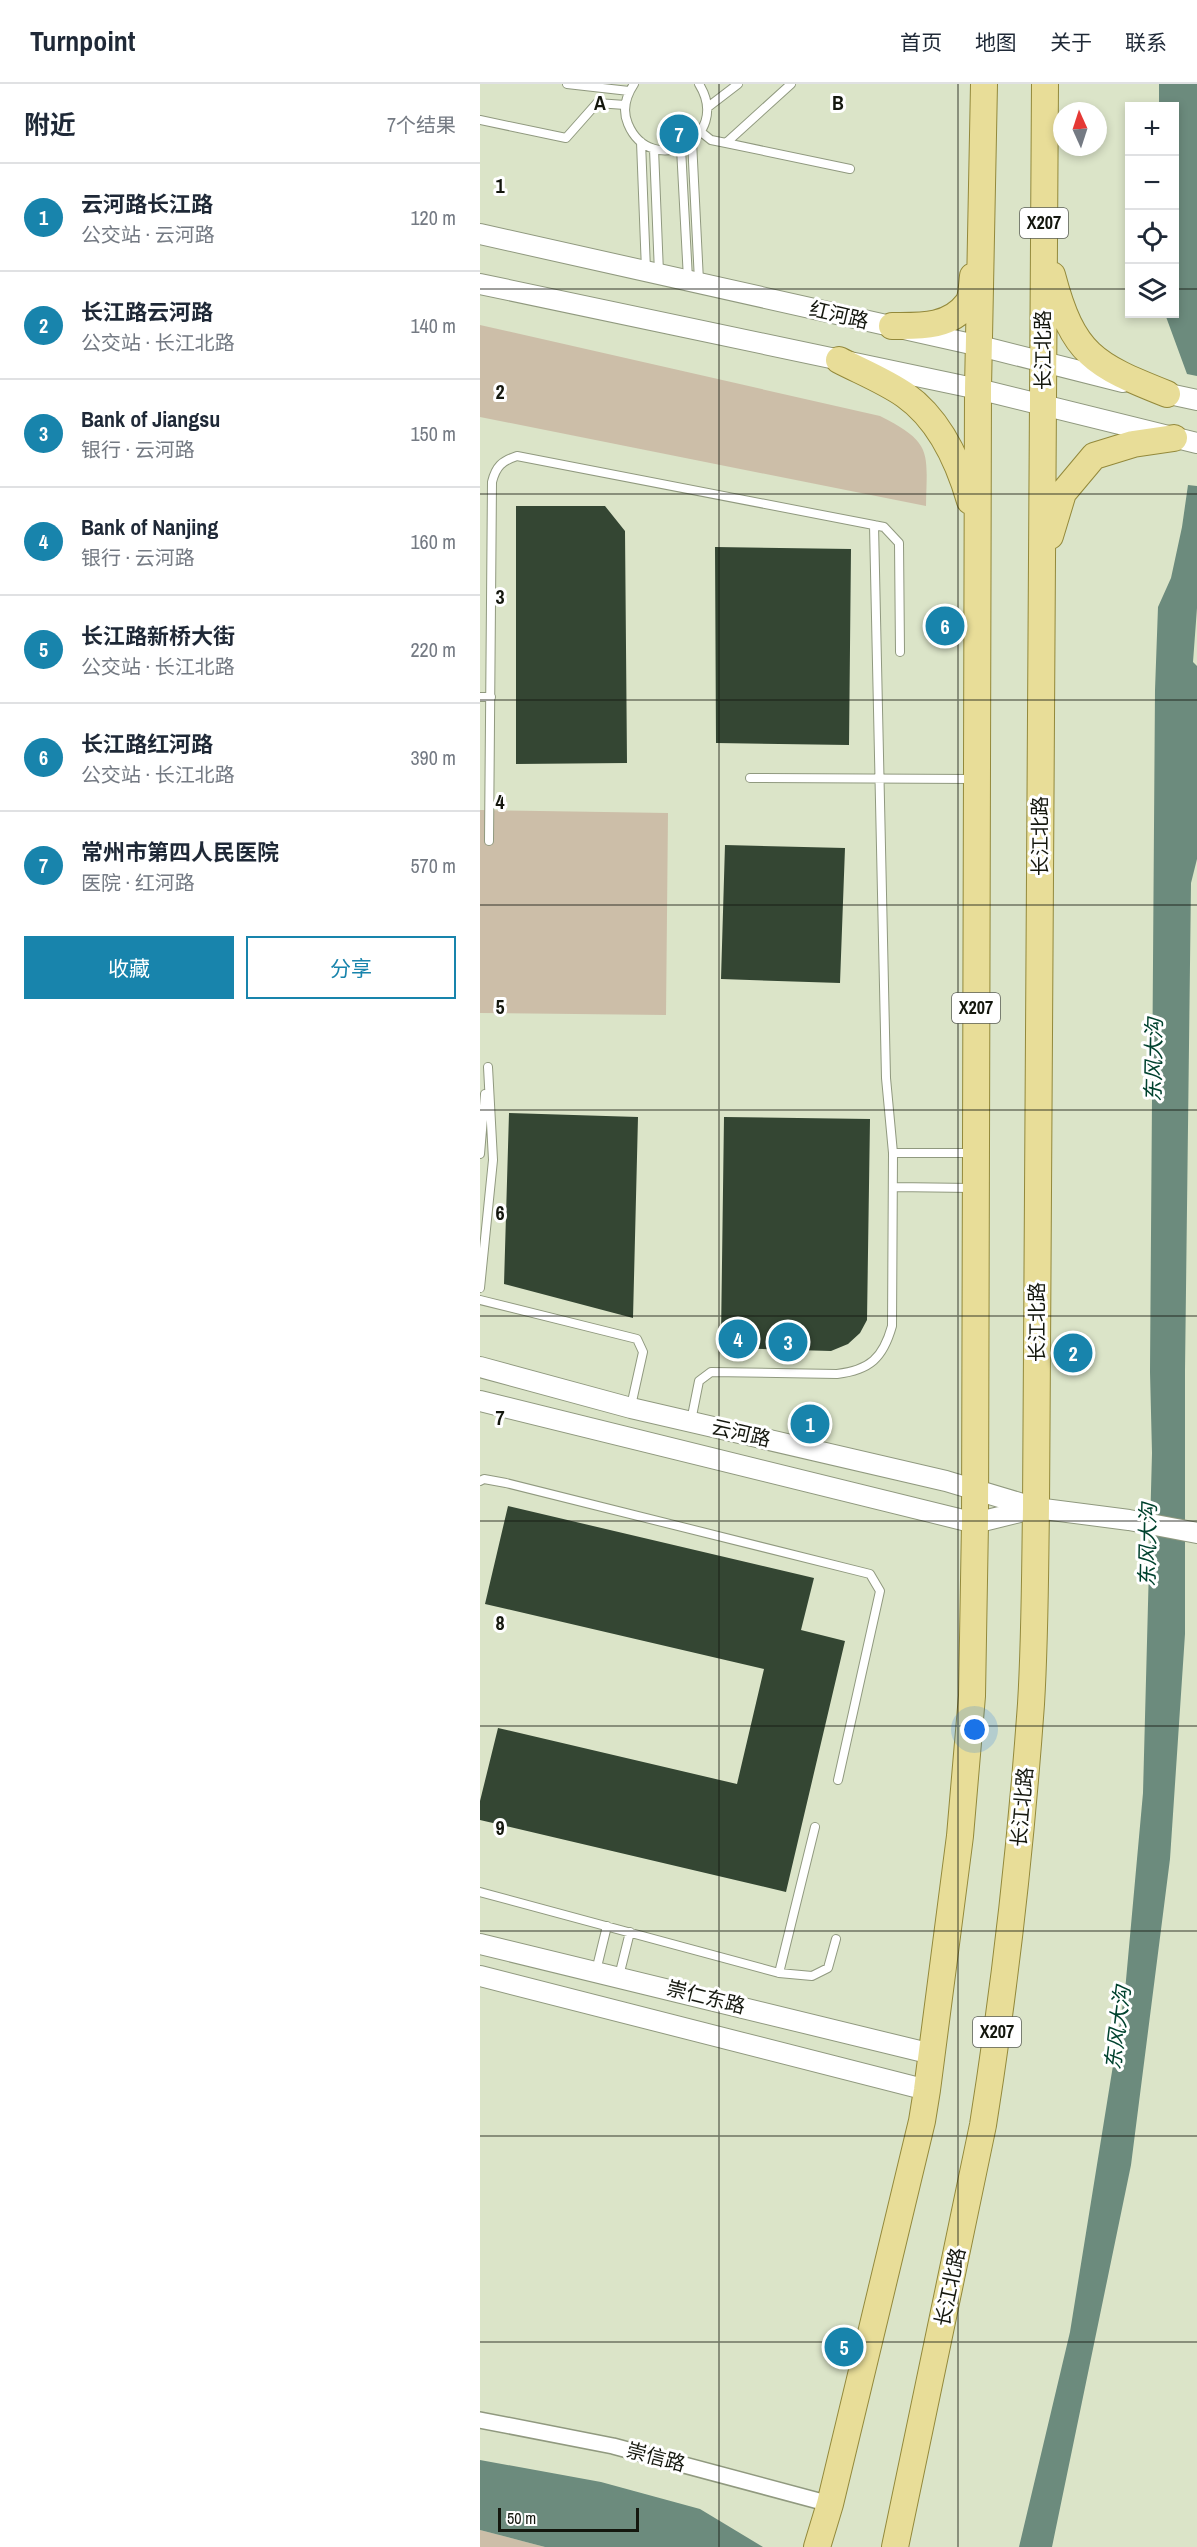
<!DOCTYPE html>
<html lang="zh">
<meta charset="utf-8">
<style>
body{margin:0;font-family:"Archivo Narrow","Noto Sans SC",sans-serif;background:#f2f2f3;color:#1f2937}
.controls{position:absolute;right:18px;top:18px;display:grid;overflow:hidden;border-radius:0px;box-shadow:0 3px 9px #0003}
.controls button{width:54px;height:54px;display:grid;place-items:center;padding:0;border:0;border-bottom:2px solid #e0e1e3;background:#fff;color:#1f2937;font:30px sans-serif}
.compass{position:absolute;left:573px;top:18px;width:54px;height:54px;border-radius:50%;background:#fff;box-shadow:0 3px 9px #0003;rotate:357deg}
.scale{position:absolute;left:18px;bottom:15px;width:141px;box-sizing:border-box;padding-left:6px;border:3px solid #14170e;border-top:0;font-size:16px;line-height:21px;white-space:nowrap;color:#14170e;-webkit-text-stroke:4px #fff;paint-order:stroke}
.you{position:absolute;left:495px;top:1646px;width:21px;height:21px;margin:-15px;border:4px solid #fff;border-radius:50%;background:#1a73e8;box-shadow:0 0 0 9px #1a73e833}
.badge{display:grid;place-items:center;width:39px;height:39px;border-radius:50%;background:#1884ac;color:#fff;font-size:20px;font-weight:700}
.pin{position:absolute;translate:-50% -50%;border:3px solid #fff;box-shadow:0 2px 6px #0006}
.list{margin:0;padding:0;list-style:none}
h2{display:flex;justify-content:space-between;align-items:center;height:78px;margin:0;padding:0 24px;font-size:26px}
h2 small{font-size:20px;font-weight:400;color:#747a83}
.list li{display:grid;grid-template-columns:39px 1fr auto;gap:18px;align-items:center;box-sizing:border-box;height:108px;padding:0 24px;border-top:2px solid #e0e1e3}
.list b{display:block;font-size:22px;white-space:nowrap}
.list p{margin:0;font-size:20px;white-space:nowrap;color:#747a83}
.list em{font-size:20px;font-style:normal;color:#747a83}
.actions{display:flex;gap:12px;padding:18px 24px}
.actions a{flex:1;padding:14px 0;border:2px solid #1884ac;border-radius:0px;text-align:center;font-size:21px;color:#1884ac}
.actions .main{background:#1884ac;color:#fff}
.icon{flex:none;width:33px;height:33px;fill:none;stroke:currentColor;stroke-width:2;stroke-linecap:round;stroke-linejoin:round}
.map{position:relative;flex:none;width:717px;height:2463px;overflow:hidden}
header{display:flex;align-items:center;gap:36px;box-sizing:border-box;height:84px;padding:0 30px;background:#fff;border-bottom:2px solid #e0e1e3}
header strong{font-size:28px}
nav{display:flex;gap:33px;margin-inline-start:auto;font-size:21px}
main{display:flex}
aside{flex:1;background:#fff}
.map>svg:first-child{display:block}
.green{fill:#ccbea8}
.water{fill:#6c8b7d}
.building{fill:#344633}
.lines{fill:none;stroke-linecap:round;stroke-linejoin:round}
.service-casing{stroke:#90997f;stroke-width:10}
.minor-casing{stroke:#90997f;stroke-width:18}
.tertiary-casing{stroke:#90997f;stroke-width:22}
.primary-casing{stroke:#93893b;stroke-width:28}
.service{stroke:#fff;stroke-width:8}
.minor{stroke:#fff;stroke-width:15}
.tertiary{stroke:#fff;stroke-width:20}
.primary{stroke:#e8dd98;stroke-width:26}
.grid{fill:none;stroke:#14170e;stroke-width:1.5;stroke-opacity:0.55}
.labels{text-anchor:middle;stroke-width:6;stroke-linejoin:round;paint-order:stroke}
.shield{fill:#fff;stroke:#5a5d56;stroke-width:1.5}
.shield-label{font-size:18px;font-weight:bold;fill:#14170e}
.street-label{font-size:20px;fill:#14170e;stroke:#fff}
.water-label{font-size:21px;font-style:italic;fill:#00422e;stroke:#fff}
.grid-label{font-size:20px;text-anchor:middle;font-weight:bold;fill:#14170e;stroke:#fff;stroke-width:6;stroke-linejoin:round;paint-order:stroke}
</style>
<header>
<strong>Turnpoint</strong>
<nav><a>首页</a><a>地图</a><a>关于</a><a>联系</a></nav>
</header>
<main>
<aside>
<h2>附近<small>7个结果</small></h2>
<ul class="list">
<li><span class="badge">1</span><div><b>云河路长江路</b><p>公交站 · 云河路</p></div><em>120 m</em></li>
<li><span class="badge">2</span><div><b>长江路云河路</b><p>公交站 · 长江北路</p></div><em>140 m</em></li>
<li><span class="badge">3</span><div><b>Bank of Jiangsu</b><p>银行 · 云河路</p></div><em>150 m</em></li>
<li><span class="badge">4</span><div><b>Bank of Nanjing</b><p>银行 · 云河路</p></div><em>160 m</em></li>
<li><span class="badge">5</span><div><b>长江路新桥大街</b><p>公交站 · 长江北路</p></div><em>220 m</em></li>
<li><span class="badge">6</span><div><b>长江路红河路</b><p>公交站 · 长江北路</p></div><em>390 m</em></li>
<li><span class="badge">7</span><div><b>常州市第四人民医院</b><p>医院 · 红河路</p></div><em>570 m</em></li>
</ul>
<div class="actions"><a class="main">收藏</a><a>分享</a></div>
</aside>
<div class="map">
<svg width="717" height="2463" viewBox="0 0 717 2463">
<rect width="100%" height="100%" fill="#dbe4c8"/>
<path class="green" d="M0 241 400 332C453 359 447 367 446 422L0 333Z
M0 726 188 729 186 931 0 929Z
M0 2446 65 2463H0Z"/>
<path class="water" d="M679 0H717V292L707 290 685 230H694V22H679Z
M708 401 717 402V524L713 578 717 582V775L711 799 705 1287V1550L690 1775 651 2081 572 2463H539L590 2248 645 1907 663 1709 672 1369 670 1288 675 606 678 523 691 494 702 443Z
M0 2376 121 2398 220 2425 283 2463H65L0 2446Z"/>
<path class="building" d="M36 422H125L145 447 147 679 36 680Z
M235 463 371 465 369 661 236 659Z
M245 761 365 764 360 899 241 895Z
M29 1029 158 1033 153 1234 24 1200Z
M244 1033 390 1035 387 1236 380 1249 368 1260 351 1267 249 1264 241 1253Z
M28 1422 334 1494 321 1546 365 1557 306 1808 0 1736V1717L18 1644 257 1700 284 1585 5 1520Z"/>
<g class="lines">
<defs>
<path id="service" d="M87 0 149 7
M154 0C146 12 142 26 148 40 171 95 253 55 219 0
M228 23 258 0
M0 36 86 54 117 19 145 21
M221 48 231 56 246 59 311 0
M212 57 219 197
M161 58 166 186
M246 59 370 85
M201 64 208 195
M174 65 179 189
M0 613H11
M270 694 493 695
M9 757 12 398C16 382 22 377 37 372L404 443 419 459 420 568
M413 1069H492
M0 1070 5 1010
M413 1103 492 1104
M0 1204 13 1076 8 983
M0 1216 157 1255 163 1268 151 1322
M211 1337 219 1297 231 1288 357 1290C390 1286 403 1274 412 1242L413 1069 406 994 394 441
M0 1397 4 1395 26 1399 390 1490 400 1507 358 1696
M0 1808 299 1889 332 1892 348 1884 356 1855
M116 1887 127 1842
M299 1889 335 1743
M139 1892 150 1848"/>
<path id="minor" d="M0 2336 133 2362 350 2420"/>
<path id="tertiary" d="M0 150 500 262 643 298
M0 200 498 305 717 359
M675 307 717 316
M0 1283 151 1324 466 1397 556 1424 649 1436 717 1449
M0 1317 495 1439 556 1424
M0 1860 452 1970
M0 1892 447 2006"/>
<path id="primary" d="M572 191C593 271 614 281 687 310
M412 242C439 242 469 244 487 220 492 214 492 200 493 192
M359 276C380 287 405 297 425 311 459 335 479 379 490 417
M570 452 583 409 614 372 653 360 694 354
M337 2463 350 2420 442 2037 447 2006 480 1752 492 1612 495 1439 498 305 504 0
M415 2463 503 2041C525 1902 541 1760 551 1620 555 1555 555 1489 556 1424L565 0"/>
</defs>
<use href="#service" class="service-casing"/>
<use href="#minor" class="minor-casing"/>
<use href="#tertiary" class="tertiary-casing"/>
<use href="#primary" class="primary-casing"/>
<use href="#service" class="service"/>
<use href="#minor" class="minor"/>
<use href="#tertiary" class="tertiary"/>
<use href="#primary" class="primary"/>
</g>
<path class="grid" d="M239 0V2463M478 0V2463M0 205H650M694 205H717M0 410H717M0 616H717M0 821H717M0 1026H717M0 1232H717M0 1437H717M0 1642H717M0 1847H717M0 2052H717M0 2258H717"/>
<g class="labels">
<g class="shield">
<rect x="540" y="124" width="48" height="30" rx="4.5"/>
<rect x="472" y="909" width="48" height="30" rx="4.5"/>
<rect x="493" y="1933" width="48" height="30" rx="4.5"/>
</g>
<g class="shield-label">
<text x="564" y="145">X207</text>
<text x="496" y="930">X207</text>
<text x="517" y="1954">X207</text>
</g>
<g class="street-label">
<text transform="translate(359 231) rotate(13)" y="7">红河路</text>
<text transform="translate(563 266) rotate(-90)" y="7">长江北路</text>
<text transform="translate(560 752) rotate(-90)" y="7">长江北路</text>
<text transform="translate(557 1238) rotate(-90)" y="7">长江北路</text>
<text transform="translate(261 1349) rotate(13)" y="7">云河路</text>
<text transform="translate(542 1723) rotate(-85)" y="7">长江北路</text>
<text transform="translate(226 1913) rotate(14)" y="7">崇仁东路</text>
<text transform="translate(470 2203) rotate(-78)" y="7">长江北路</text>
<text transform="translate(176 2373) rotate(15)" y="7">崇信路</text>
</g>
<g class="water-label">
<text transform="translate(674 976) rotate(-89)" y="7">东风大沟</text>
<text transform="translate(668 1461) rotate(-89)" y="7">东风大沟</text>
<text transform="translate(638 1944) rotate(-83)" y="7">东风大沟</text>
</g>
</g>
<g class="grid-label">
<text x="120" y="26">A</text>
<text x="358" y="26">B</text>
<text x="20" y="109">1</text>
<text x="20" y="315">2</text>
<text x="20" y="520">3</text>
<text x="20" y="725">4</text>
<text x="20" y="930">5</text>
<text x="20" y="1136">6</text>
<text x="20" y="1341">7</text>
<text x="20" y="1546">8</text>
<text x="20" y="1751">9</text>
</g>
</svg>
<div class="controls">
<button>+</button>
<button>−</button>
<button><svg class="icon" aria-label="locate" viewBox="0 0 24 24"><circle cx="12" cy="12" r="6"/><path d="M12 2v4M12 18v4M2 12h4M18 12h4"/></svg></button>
<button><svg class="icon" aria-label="layers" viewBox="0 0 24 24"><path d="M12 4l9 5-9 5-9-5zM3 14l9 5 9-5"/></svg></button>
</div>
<svg class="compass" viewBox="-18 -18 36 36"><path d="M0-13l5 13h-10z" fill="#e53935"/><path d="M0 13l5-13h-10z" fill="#747a83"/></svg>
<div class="scale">50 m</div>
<div class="you"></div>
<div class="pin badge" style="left:330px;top:1340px">1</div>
<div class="pin badge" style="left:593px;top:1269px">2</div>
<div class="pin badge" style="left:308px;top:1258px">3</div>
<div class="pin badge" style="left:258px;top:1255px">4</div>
<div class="pin badge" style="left:364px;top:2263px">5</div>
<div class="pin badge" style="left:465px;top:542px">6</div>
<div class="pin badge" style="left:199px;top:50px">7</div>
</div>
</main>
